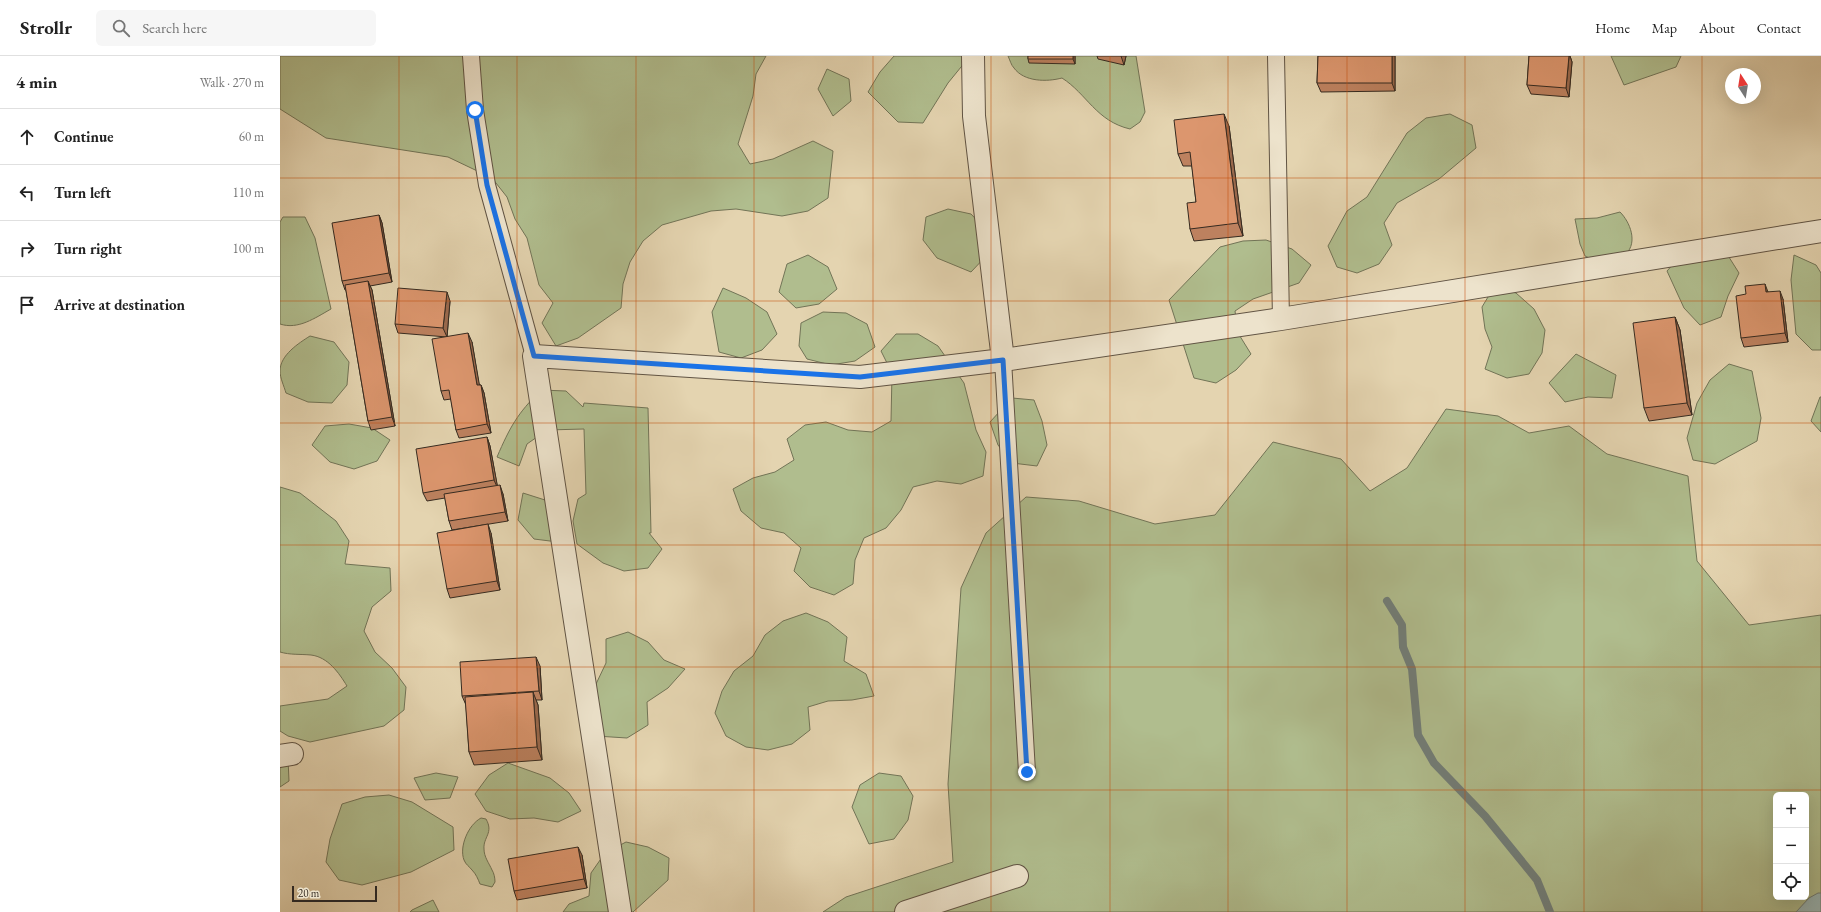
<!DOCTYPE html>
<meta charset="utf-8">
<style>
body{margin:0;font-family:"EB Garamond",serif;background:#f6f6f6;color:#222}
.controls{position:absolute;right:12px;bottom:12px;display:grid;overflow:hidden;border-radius:6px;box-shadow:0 4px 16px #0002}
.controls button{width:36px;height:36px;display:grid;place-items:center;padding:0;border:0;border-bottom:1px solid #e0e0e0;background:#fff;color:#222;font:20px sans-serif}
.compass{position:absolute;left:1445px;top:12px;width:36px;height:36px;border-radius:50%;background:#fff;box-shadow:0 4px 16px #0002;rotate:348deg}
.scale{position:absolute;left:12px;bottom:10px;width:85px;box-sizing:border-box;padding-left:4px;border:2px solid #352a20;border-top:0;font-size:11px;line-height:14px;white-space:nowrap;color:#352a20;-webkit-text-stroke:3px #ede3cc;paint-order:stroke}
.stop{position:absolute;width:12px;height:12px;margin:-9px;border:3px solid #1a73e8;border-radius:50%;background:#fff}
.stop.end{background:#1a73e8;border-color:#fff;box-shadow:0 1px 4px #0008}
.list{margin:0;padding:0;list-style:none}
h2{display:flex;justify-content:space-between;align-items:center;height:52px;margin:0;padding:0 16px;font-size:17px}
h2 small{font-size:13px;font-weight:400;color:#767676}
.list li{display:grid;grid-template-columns:26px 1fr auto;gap:12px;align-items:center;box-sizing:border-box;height:56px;padding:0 16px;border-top:1px solid #e0e0e0}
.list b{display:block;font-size:15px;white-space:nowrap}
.list em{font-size:13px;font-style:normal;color:#767676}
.icon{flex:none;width:22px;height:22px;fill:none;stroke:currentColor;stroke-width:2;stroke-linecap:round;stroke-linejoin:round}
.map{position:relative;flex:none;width:1541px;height:856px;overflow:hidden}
header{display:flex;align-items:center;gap:24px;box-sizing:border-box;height:56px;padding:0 20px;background:#fff;border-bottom:1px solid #e0e0e0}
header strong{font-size:19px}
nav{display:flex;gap:22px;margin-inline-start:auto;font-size:14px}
.search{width:280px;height:36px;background:#f6f6f6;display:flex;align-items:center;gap:10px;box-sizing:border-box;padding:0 14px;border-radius:6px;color:#767676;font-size:15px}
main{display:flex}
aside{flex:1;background:#fff}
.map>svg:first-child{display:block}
.green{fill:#b0bd8e;stroke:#727457;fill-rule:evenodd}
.water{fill:#99b6b5;stroke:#717e79}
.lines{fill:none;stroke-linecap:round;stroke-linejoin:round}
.stream{stroke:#717e79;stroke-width:8}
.service-casing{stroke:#615444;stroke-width:18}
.minor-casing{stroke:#615444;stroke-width:24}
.service{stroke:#ede3cc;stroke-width:16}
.minor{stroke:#ede3cc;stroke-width:22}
.wall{fill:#bd815f;stroke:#352a20}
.shaded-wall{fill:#9a694d;stroke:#352a20}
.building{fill:#dc966e;stroke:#352a20}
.route{stroke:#1a73e8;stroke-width:5}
.grid{fill:none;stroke:#c45010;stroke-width:1;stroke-opacity:0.55}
</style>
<header>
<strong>Strollr</strong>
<div class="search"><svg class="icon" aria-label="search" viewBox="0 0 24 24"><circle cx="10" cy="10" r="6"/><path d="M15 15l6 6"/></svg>Search here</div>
<nav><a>Home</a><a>Map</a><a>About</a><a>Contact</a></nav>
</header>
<main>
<aside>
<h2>4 min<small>Walk · 270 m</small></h2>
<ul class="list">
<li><svg class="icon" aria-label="ahead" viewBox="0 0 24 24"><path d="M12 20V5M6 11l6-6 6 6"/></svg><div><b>Continue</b></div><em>60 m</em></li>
<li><svg class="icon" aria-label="left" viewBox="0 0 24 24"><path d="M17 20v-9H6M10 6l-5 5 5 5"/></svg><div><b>Turn left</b></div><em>110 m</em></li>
<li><svg class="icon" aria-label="right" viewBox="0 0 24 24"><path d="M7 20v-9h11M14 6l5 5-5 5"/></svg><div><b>Turn right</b></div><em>100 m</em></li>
<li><svg class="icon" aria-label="arrive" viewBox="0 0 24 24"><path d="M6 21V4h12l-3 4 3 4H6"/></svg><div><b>Arrive at destination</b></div></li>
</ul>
</aside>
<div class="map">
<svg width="1541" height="856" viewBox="0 0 1541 856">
<rect width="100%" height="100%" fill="#e4d4b0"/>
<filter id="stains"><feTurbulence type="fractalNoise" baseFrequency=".005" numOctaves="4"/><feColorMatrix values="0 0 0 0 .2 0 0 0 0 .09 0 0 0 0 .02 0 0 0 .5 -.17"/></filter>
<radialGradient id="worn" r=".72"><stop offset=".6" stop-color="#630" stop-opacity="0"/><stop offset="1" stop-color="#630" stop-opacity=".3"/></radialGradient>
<path class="green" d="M0 0H486L476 18 473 40 458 88 470 108 493 103 533 85 553 95 548 142 528 155 502 160 456 153 431 155 382 169 363 185 350 206 343 228 341 252 298 282 276 290 262 267 273 247 259 229 247 182 235 163 227 141 212 122 168 101 46 82 0 53Z
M614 0H690L668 27 643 67 618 66 588 36 600 16Z
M728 0H856L865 56 860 66 850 73C816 65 807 38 782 22 767 26 744 26 734 12 731 9 730 4 728 0Z
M1331 0H1401L1396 11 1344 29Z
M547 13 569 23 571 45 553 60 538 33Z
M1170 58 1192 69 1196 92 1159 123 1117 147 1104 167 1112 189 1099 208 1077 217 1057 211 1048 190 1067 155 1087 141 1127 77 1146 62Z
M668 153 691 158 706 174 708 198 691 216 657 202 643 184 646 161Z
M1340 156C1350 166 1358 186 1346 198 1341 203 1333 206 1327 210L1305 200 1300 188 1295 163 1317 162Z
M3 161H25L35 182 51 253C35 262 18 274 0 268V166Z
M986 184 1012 193 1031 209 1019 227 973 243 955 255 958 277 971 298 956 314 936 327 914 322 889 244 940 191 963 185Z
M1403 197 1447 198 1459 217 1448 240 1441 261 1420 269 1404 252 1387 215Z
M528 199 548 211 557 233 539 248 516 252 499 236 507 208Z
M1514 199 1536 209 1541 217V294H1532L1516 278 1511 224Z
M1214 231 1236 237 1254 253 1265 274 1262 297 1249 318 1227 322 1205 313 1212 291 1205 273 1202 251Z
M443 232 466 242 487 256 497 278 482 294 461 302 439 296 432 256Z
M543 256 566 257 587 268 595 291 575 305 551 309 527 303 519 290 521 267Z
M616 278H638L658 290 684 327 696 374 706 396 703 420 681 428 657 425 633 431 621 454 606 472 584 482 575 504 573 528 554 539 530 531 514 515 521 492 504 477 481 472 461 455 453 433 473 422 495 416 514 404 507 383 525 369 546 366 568 374 592 376 611 365 612 317 601 295Z
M30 280 54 286 69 306 67 329 52 347 28 346 6 337C4 330 0 322 0 315 0 299 19 287 30 280Z
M1296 298 1336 319 1332 342 1308 341 1285 346 1269 327Z
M1449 308 1472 315 1481 362 1477 385 1435 408 1413 404 1407 382 1417 347 1430 324Z
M261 334 286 335 303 351 304 347 368 352 371 477H369L382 493 368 512 344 515 323 507 297 488 293 465 298 443 306 438 304 373 267 374 247 388 239 410 217 401C230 371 237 358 261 334Z
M1540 341H1541V376L1531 365Z
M732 342 754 344 762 365 767 389 757 410 732 407 718 389 710 366Z
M1166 353 1218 360 1249 377 1289 370 1327 398 1408 420 1417 505 1469 569 1541 559V856H543L566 841 673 806 668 728 681 532 706 477 746 441 799 445 875 468 935 459 993 386 1061 403 1090 435 1127 412ZM1496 739H1526V841H1496Z
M69 368 92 372 110 384 97 405 74 413 50 406 32 389 45 370Z
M0 431 20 437 56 465 69 485 65 508 110 512 111 535 92 551 84 575 95 596 112 612 126 631 124 654 104 670 30 686 8 680 0 675V650L48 643 67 630C59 617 48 601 31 599 20 598 10 599 0 596Z
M243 437 265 444 278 462V486L254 483 238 464Z
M526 557 548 566 567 581 564 605 586 618 594 640 572 644 548 645 528 651 530 674 512 688 488 694 466 691 446 680 435 657 442 635 454 615 473 600 485 579 503 565Z
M348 576 368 586 384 604 405 613 388 632 367 646 368 669 347 682 316 680V628L326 607V583Z
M0 695 8 702 9 725 0 731Z
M228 707 270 722 289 737 301 755 278 766 254 762 230 763 206 755 195 738 209 719Z
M156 717 178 721 170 742 145 744 134 722Z
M599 717 621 720 633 740 628 764 614 783 589 788 572 751 580 729Z
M109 739 132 746 173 771 174 794 131 816 82 829 59 824 46 806 50 783 62 748 85 741Z
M201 762 206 763C214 777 203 781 204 793 204 801 209 807 212 814 214 817 215 822 215 826L212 831 200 828C198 823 196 818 192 814 189 810 186 809 184 804 179 791 188 769 201 762Z
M346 786 368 791 389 802 388 824 353 856H283L289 848 309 840 311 817 325 797Z
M153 844 159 856H130L132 854Z"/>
<path class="water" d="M1538 837H1541V856H1516L1529 842Z"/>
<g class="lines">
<path class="stream" d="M1107 545 1122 569 1123 591 1132 613 1138 679 1154 707 1205 760 1257 824 1270 856"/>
<defs>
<path id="service" d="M191 0 195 54 207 129 254 300
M996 0 1001 263
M723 304 747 716"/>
<path id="minor" d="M693 0 694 60 723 304
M0 700 12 698
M340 856 254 300 580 321 723 304 1001 263 1541 175
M626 856 737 820"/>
</defs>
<use href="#service" class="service-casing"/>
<use href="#minor" class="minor-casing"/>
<use href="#service" class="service"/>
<use href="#minor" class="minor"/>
</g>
<path class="wall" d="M748 0H795V8L749 7 748 3Z
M817 0H846L844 9 818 3Z
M1038 0H1115V35L1041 36 1037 27Z
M1249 0H1290L1292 6 1289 41 1251 38 1247 29Z
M949 70 963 180 914 185 910 173 916 146 912 110H903L898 98Z
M99 159 102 167 112 226 90 230 92 234 115 370 91 374 88 365 66 234H65L62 225Z
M1488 236 1503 243 1508 286 1464 291 1461 282Z
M170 245 167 281 118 277 115 268Z
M1395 261 1400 274 1412 359 1369 365 1364 352Z
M192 286 199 329H201L204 337 211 377 179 382 176 374 171 343 164 344 161 335Z
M207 381 210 390 217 429 223 438 228 465 172 474 169 465 165 442 147 445 143 437Z
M211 477 220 534 170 542 167 533Z
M260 610 262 644H256L258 649 262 704 194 709 189 696 186 649 182 640Z
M302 799 307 832 237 844 234 835Z"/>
<path class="shaded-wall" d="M793 0H795V8L793 3Z
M841 0H846L844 9Z
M1112 0H1115V35L1112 27Z
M1289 0H1290L1292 6 1289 41 1286 32Z
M944 58 949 70 963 180 958 167Z
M99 159 102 167 112 226 109 217Z
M88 225 92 234 115 370 112 361Z
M1485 228 1488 236H1486Z
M1500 235 1503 243 1508 286 1505 277Z
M167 236 170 245 167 281 163 272Z
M1395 261 1400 274 1412 359 1407 347Z
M188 277 192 286 201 338 197 329Z
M201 329 204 337 211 377 207 368Z
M207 381 210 390 218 433 214 424Z
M220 429 223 438 228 465 225 456Z
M208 468 211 477 220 534 217 525Z
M256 601 260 610 262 644 259 635Z
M253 636 258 649 262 704 257 691Z
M298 791 302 799 307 832 304 823Z"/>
<path class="building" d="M748 0H793V3H748Z
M1038 0H1112V27H1037Z
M1249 0H1289L1286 32 1247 29Z
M944 58 958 167 910 173 907 147 916 146 910 96 898 98 894 64Z
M99 159 109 217 62 225 52 167Z
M88 225 112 361 88 365 65 229Z
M1485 228 1486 236 1500 235 1505 277 1461 282 1456 240 1466 238 1465 230Z
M118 232 167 236 163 272 115 268Z
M1395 261 1407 347 1364 352 1353 267Z
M188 277 197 329H201L207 368 176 374 169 334 161 335 152 283Z
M207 381 214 424 143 437 136 393Z
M220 429 225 456 169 465 164 438Z
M208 468 217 525 167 533 157 477Z
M256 601 259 635 182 640 180 606Z
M253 636 257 691 189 696 185 641Z
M298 791 304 823 234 835 228 803Z"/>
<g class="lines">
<path class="route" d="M195 54 207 129 254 300 580 321 723 304 747 716"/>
</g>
<path class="grid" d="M119 0V856M237 0V856M356 0V856M474 0V856M593 0V856M711 0V856M830 0V856M948 0V856M1067 0V856M1185 0V856M1304 0V856M1422 0V856M0 122H1541M0 245H1541M0 367H1541M0 489H1541M0 611H1541M0 734H1541"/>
<rect width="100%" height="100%" filter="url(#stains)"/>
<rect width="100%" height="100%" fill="url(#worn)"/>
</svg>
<div class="controls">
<button>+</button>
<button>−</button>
<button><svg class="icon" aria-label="locate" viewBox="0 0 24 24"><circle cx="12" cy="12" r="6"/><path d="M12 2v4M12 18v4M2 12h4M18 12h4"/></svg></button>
</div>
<svg class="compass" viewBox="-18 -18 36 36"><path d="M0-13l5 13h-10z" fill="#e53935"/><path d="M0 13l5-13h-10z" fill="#767676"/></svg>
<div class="scale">20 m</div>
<div class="stop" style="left:195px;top:54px"></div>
<div class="stop end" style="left:747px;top:716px"></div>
</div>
</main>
